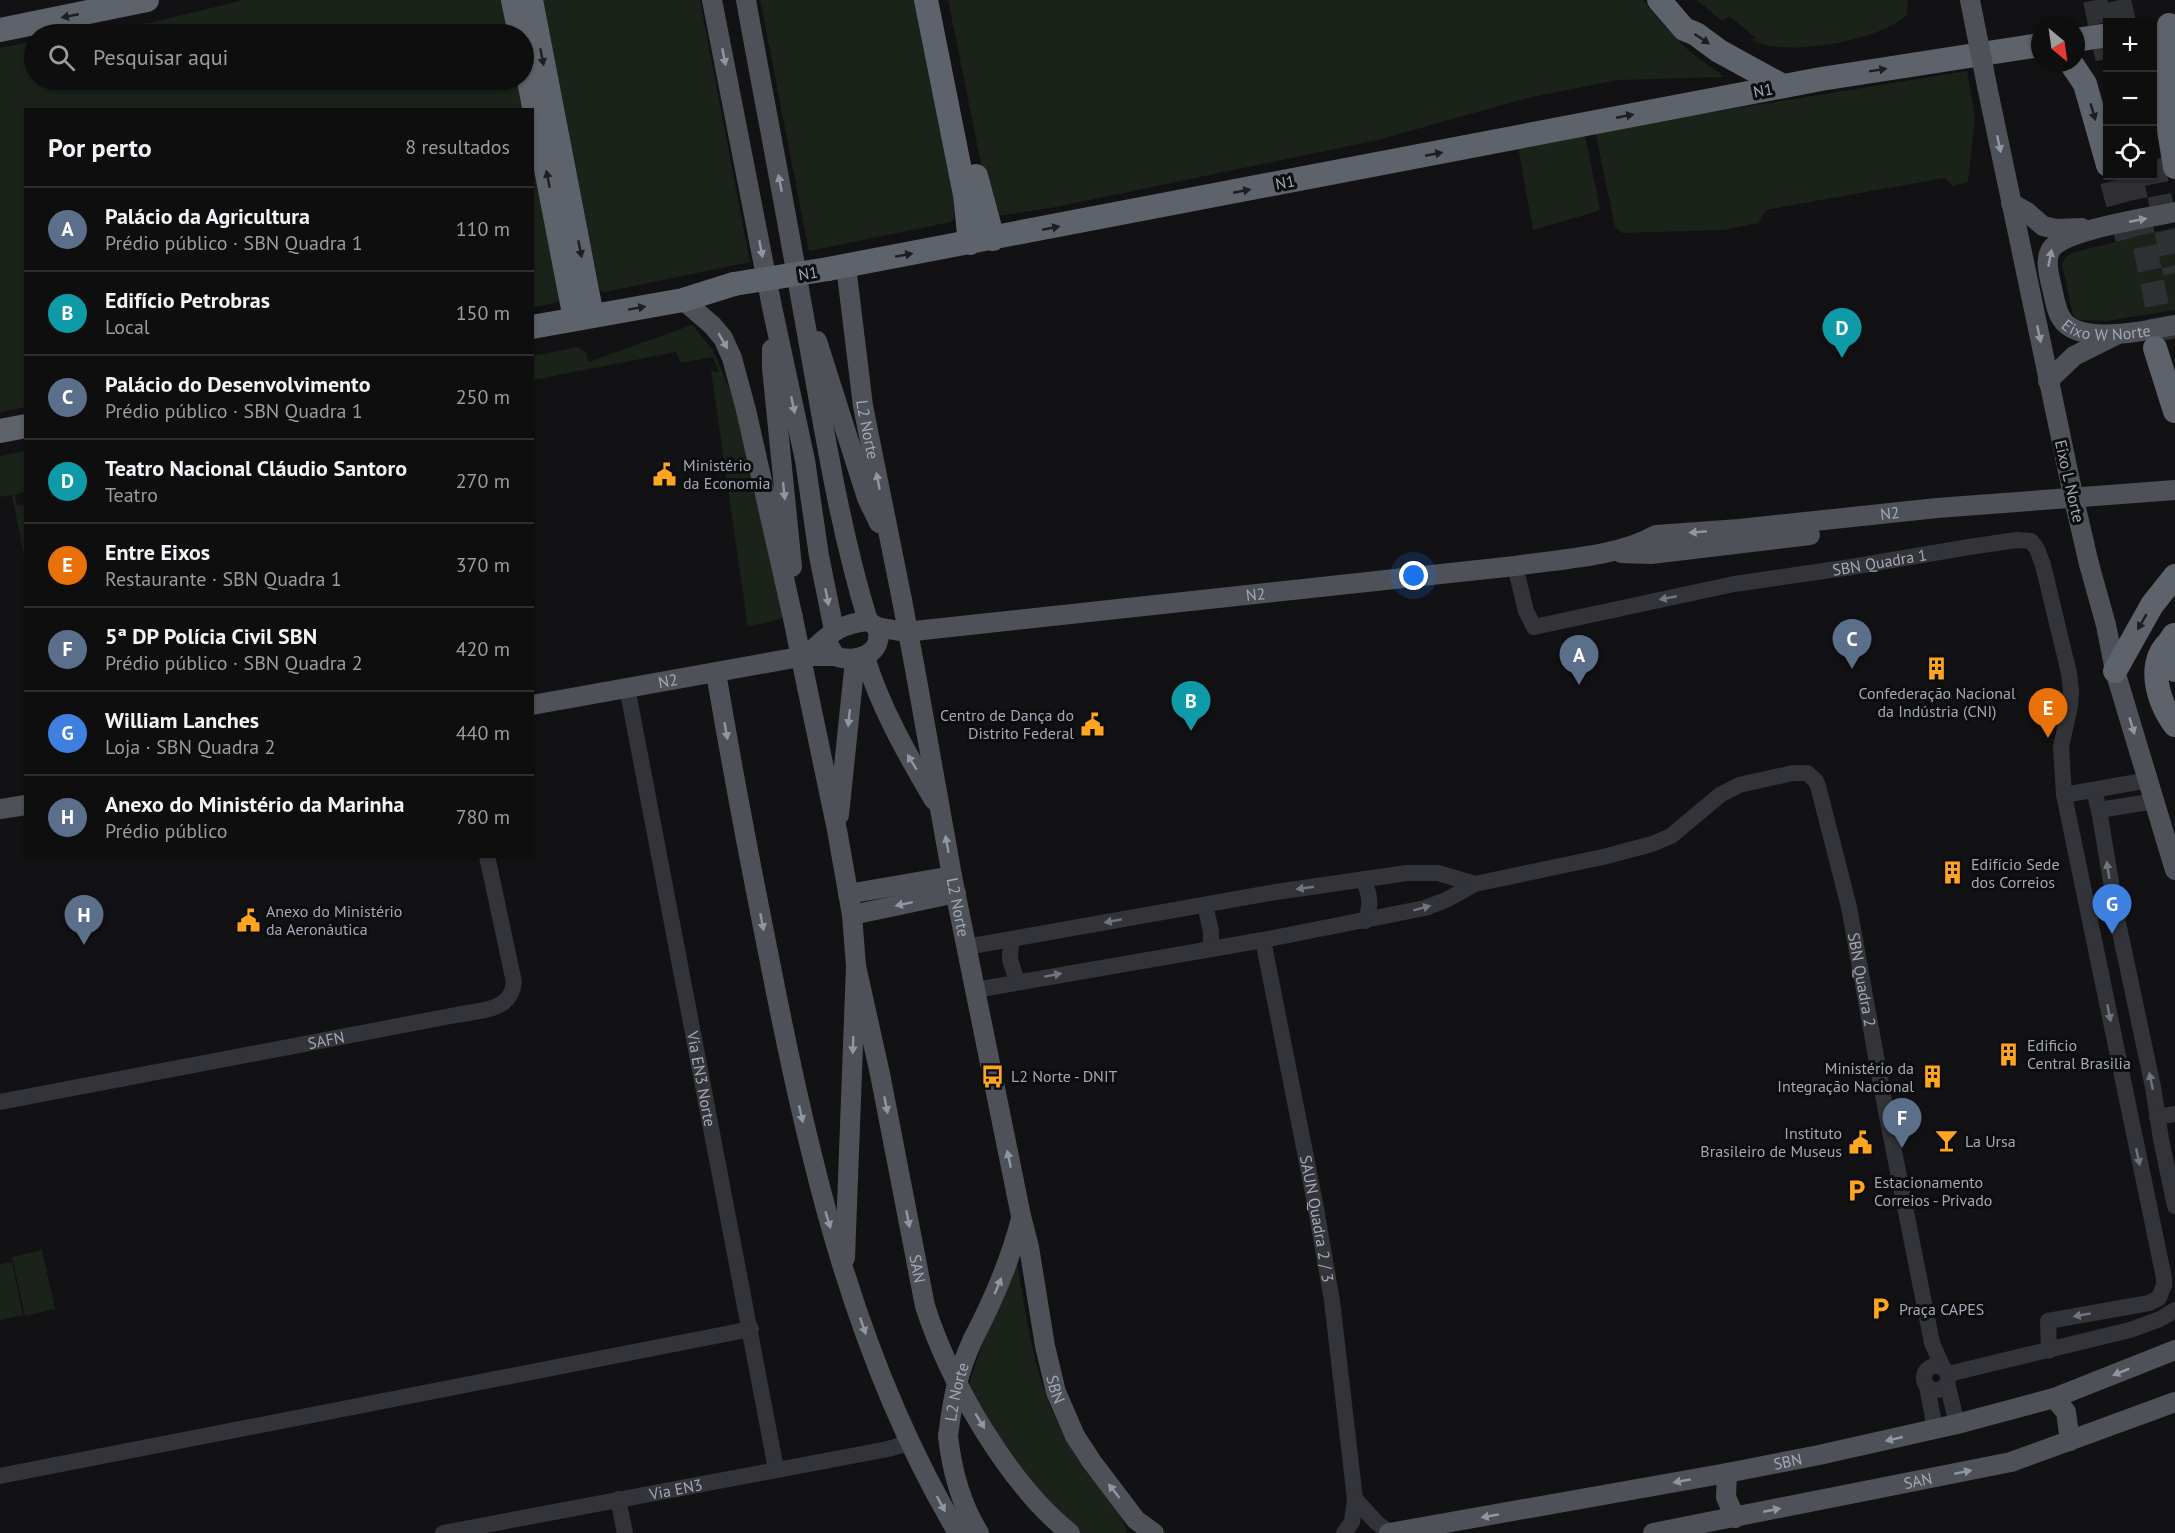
<!DOCTYPE html>
<html lang="pt">
<meta charset="utf-8">
<style>
body{margin:0;font-family:"PT Sans",sans-serif;background:#1c1c1d;color:#f1f3f6}
.controls{position:absolute;right:18px;top:18px;display:grid;overflow:hidden;border-radius:0px;box-shadow:0 2px 4px #0004}
.controls button{width:54px;height:54px;display:grid;place-items:center;padding:0;border:0;border-bottom:2px solid #2e2e2f;background:#0e0e0f;color:#f1f3f6;font:30px sans-serif}
.compass{position:absolute;left:2031px;top:18px;width:54px;height:54px;border-radius:50%;background:#0e0e0f;box-shadow:0 2px 4px #0004;rotate:151deg}
.you{position:absolute;left:1414px;top:576px;width:21px;height:21px;margin:-15px;border:4px solid #fff;border-radius:50%;background:#1a73e8;box-shadow:0 0 0 9px #1a73e833}
.badge{display:grid;place-items:center;width:39px;height:39px;border-radius:50%;background:#ffa51e;color:#fff;font-size:20px;font-weight:700}
.pin{position:absolute;translate:-50% -50px;filter:drop-shadow(0 2px 3px #0008)}
.pin::after{content:'';position:absolute;top:32px;width:21px;height:18px;background:inherit;clip-path:polygon(0 0,100% 0,50% 100%)}
.list{margin:0;padding:0;list-style:none}
h2{display:flex;justify-content:space-between;align-items:center;height:78px;margin:0;padding:0 24px;font-size:26px}
h2 small{font-size:20px;font-weight:400;color:#9b9c9e}
.list li{display:grid;grid-template-columns:39px 1fr auto;gap:18px;align-items:center;box-sizing:border-box;height:84px;padding:0 24px;border-top:2px solid #2e2e2f}
.list b{display:block;font-size:22px;white-space:nowrap}
.list p{margin:0;font-size:20px;white-space:nowrap;color:#9b9c9e}
.list em{font-size:20px;font-style:normal;color:#9b9c9e}
.icon{flex:none;width:33px;height:33px;fill:none;stroke:currentColor;stroke-width:2;stroke-linecap:round;stroke-linejoin:round}
.map{position:relative;flex:none;width:2175px;height:1533px;overflow:hidden}
.search{position:absolute;background:#0e0e0f;box-shadow:0 2px 4px #0004;left:24px;top:24px;width:510px;height:66px;display:flex;align-items:center;gap:15px;box-sizing:border-box;padding:0 21px;border-radius:33px;color:#9b9c9e;font-size:22px}
.panel{position:absolute;background:#0e0e0f;box-shadow:0 2px 4px #0004;left:24px;top:108px;width:510px;height:750px;border-radius:0px}
.map>svg:first-child{display:block}
.green{fill:#1a221a}
.lines{fill:none;stroke-linecap:round;stroke-linejoin:round}
.highway-tunnel{stroke:#2f3034;stroke-width:24;stroke-dasharray:24 12;stroke-linecap:butt}
.minor{stroke:#333439;stroke-width:16}
.major{stroke:#4e5158;stroke-width:20}
.highway{stroke:#5e626a;stroke-width:24}
.major-bridge{stroke:#4e5158;stroke-width:20}
.highway-bridge{stroke:#5e626a;stroke-width:24}
.oneway{fill:#1d1e21}
.oneway2{fill:#9197a2}
.oneway3{fill:#70747d}
.labels{text-anchor:middle;stroke-width:6;stroke-linejoin:round;paint-order:stroke}
.street-label{font-size:16px;fill:#a2a9b5;stroke:#0d0d0f}
.poi-label{font-size:16px;fill:#a2a9b5;stroke:#0d0d0f;text-anchor:start}
</style>
<div class="map">
<svg width="2175" height="1533" viewBox="0 0 2175 1533">
<rect width="100%" height="100%" fill="#121214"/>
<path class="green" d="M244 0H507L514 34H75L153 22Z
M538 0H700L750 262 605 292 600 290Z
M760 0H918L953 180 954 218 951 222 809 251Z
M948 0H1643L1665 27 1690 52 1725 77 1618 80 1527 98 1378 140 1051 208 997 216 985 184Z
M1697 0H1908L1907 15C1879 40 1806 52 1769 46 1763 45 1757 42 1752 40L1756 38 1729 16 1722 21Z
M34 41V80H523L528 109 26 110 25 407 0 412V48Z
M1967 71 1975 118 1968 182 1953 186 1944 178 1766 210 1758 223 1724 230 1622 233 1615 227 1594 126 1694 115Z
M1582 122 1600 208 1598 211 1533 230 1517 141Z
M532 130 561 299 555 303 533 307Z
M2175 227V310L2106 321 2078 320 2073 315 2062 264 2065 257 2075 252Z
M692 325 713 350 740 414 785 618 748 627 711 371 719 373 713 357 681 363 676 352 533 380V356L578 347 586 352 588 362Z
M25 451V492L15 495 17 506 25 504V561L12 495 0 497V456Z
M42 1250 55 1309 25 1316 12 1257Z
M1016 1257C1026 1313 1033 1374 1059 1425 1066 1439 1073 1453 1082 1465 1094 1482 1125 1515 1127 1533H1080C1030 1488 1001 1442 969 1384L986 1332Z
M12 1262 23 1315 0 1320V1264Z"/>
<g class="lines">
<path class="highway-tunnel" d="M2095 0 2108 61
M2119 0 2124 22
M2152 160 2175 273
M2131 176 2165 347
M2112 181 2129 245"/>
<g class="minor">
<path id="s1" d="M1515 566 1526 611 1534 627 1734 584 1851 567 1969 547 2017 540 2031 541 2037 549 2043 565 2069 673 2071 691 2070 706 2061 747 2064 795 2164 1278V1285L2159 1298 2149 1303 2048 1321 2049 1351"/>
<path id="s2" d="M627 687 776 1469"/>
<path d="M2094 791 2099 810 2117 918 2153 1087 2161 1139 2175 1206"/>
<path d="M2064 795 2149 780"/>
<path d="M2099 810 2155 801"/>
<path d="M1363 879C1370 895 1372 905 1365 921"/>
<path d="M1205 905 1211 931V949"/>
<path d="M1011 940 1010 960 1017 981"/>
<path id="s3" d="M1263 940 1316 1208 1332 1301 1355 1499 1352 1522 1344 1533"/>
<path d="M966 947 1276 892 1407 873H1438L1475 884"/>
<path id="s4" d="M975 990 1263 940 1425 908 1446 900 1475 884 1603 857 1652 844 1671 836 1720 795 1739 785 1793 773H1807L1816 781 1818 786 1849 907 1885 1106 1932 1343 1943 1368"/>
<path id="s5" d="M0 1102 456 1015C480 1010 511 1012 514 982L487 856"/>
<path d="M2157 1117 2175 1114"/>
<circle cx="1936" cy="1378" r="12"/>
<path d="M1948 1374 2130 1330 2160 1319 2175 1310"/>
<path d="M1947 1383 1957 1424"/>
<path d="M1927 1386 1935 1429"/>
<path d="M0 1476 751 1329"/>
<path d="M618 1499 625 1533"/>
<path d="M1355 1499 1376 1522 1390 1533"/>
<path id="s6" d="M443 1533 888 1449 909 1443"/>
</g>
<g class="major">
<path d="M712 0 772 307 805 460 819 556 834 630"/>
<path d="M746 0C764 100 784 200 801 300 821 408 836 517 868 621"/>
<path d="M1987 86 2073 495"/>
<path d="M2011 203 2027 212 2043 226 2056 229 2082 228"/>
<path id="s7" d="M2175 212C2149 218 2068 229 2052 248 2044 258 2049 276 2052 288 2055 300 2056 313 2064 322 2084 345 2149 330 2175 325"/>
<path id="s8" d="M846 266 863 406 902 600"/>
<path d="M683 300 712 325 723 338 732 358 746 410 793 618"/>
<path d="M817 341 867 498 879 523"/>
<path d="M772 349V368L792 567"/>
<path d="M2048 381 2074 356 2114 336"/>
<path d="M1621 553 1651 554 1810 535"/>
<path d="M2089 564 2106 625 2115 671 2175 870"/>
<path id="s9" d="M877 627 905 632 1515 566C1559 559 1618 557 1656 535L1739 529 1937 508 2175 490"/>
<path d="M805 656C828 637 836 624 868 621L877 627C886 654 855 664 835 656L829 646"/>
<path d="M865 657C880 707 907 754 934 800"/>
<path id="s10" d="M915 669 952 876 1021 1216 1029 1247 1045 1346 1056 1392 1075 1436 1092 1462 1136 1520 1154 1533"/>
<path d="M716 673C733 773 752 873 772 972 810 1166 856 1362 958 1533"/>
<path d="M807 687 837 830 852 915 856 966 845 1258"/>
<path id="s11" d="M532 705 805 656H835"/>
<path d="M0 809 26 805"/>
<path d="M839 815 855 660"/>
<path d="M848 894 952 876"/>
<path d="M852 915 956 893"/>
<path id="s12" d="M856 966 880 1074 925 1306C949 1381 1008 1484 1070 1533"/>
<path d="M973 1339C993 1301 1010 1261 1021 1219"/>
<path d="M2054 1398 2066 1412 2070 1441"/>
<path d="M948 1436C952 1471 960 1503 979 1533"/>
<path d="M1727 1473 1726 1497 1735 1518"/>
<path id="s13" d="M1389 1533 1727 1473 1819 1455 1957 1424 2054 1398 2175 1350"/>
<path id="s14" d="M1653 1533 2011 1462 2175 1402"/>
</g>
<path class="highway" d="M513 0 520 34
M531 0 592 316
M926 0 965 195 970 243
M1659 0 1684 29 1696 34 1719 51 1783 86
M2169 25 2168 124 2175 167
M0 30 147 0
M2076 40 2108 35
M524 55 575 319
M2071 63 2085 84 2108 165
M976 176 993 239
M828 269 1821 79 2040 45
M532 327 683 300 734 284
M2155 348 2175 411
M0 431 26 426
M2174 635 2170 641 2175 670
M2175 638C2144 657 2157 702 2175 725
M2115 671 2152 605 2175 576"/>
<g class="major-bridge">
<path d="M1970 0 1987 86"/>
<path d="M2073 495 2089 564"/>
<path d="M902 600 915 669"/>
<path d="M793 618 807 687"/>
<path id="s15" d="M948 1436C953 1398 957 1374 973 1339"/>
</g>
<path class="highway-bridge" d="M734 284 828 269"/>
</g>
<defs><path id="oneway-solid" d="M-6-.8H1V-3.2L6.5 0L1 3.2V.8H-6Z" transform="scale(1.5)"/></defs>
<g class="oneway">
<use href="#oneway-solid" transform="translate(70 16) rotate(169)"/>
<use href="#oneway-solid" transform="translate(1702 39) rotate(34)"/>
<use href="#oneway-solid" transform="translate(542 57) rotate(79)"/>
<use href="#oneway-solid" transform="translate(1878 70) rotate(-9)"/>
<use href="#oneway-solid" transform="translate(2093 112) rotate(74)"/>
<use href="#oneway-solid" transform="translate(1625 116) rotate(-11)"/>
<use href="#oneway-solid" transform="translate(1434 154) rotate(-11)"/>
<use href="#oneway-solid" transform="translate(548 179) rotate(-101)"/>
<use href="#oneway-solid" transform="translate(1242 191) rotate(-11)"/>
<use href="#oneway-solid" transform="translate(1051 228) rotate(-11)"/>
<use href="#oneway-solid" transform="translate(580 249) rotate(79)"/>
<use href="#oneway-solid" transform="translate(904 255) rotate(-10)"/>
<use href="#oneway-solid" transform="translate(637 308) rotate(-10)"/>
<use href="#oneway-solid" transform="translate(2142 622) rotate(120)"/>
</g>
<g class="oneway2">
<use href="#oneway-solid" transform="translate(724 57) rotate(79)"/>
<use href="#oneway-solid" transform="translate(1999 144) rotate(78)"/>
<use href="#oneway-solid" transform="translate(780 183) rotate(-101)"/>
<use href="#oneway-solid" transform="translate(2138 220) rotate(-11)"/>
<use href="#oneway-solid" transform="translate(761 249) rotate(79)"/>
<use href="#oneway-solid" transform="translate(2050 258) rotate(-79)"/>
<use href="#oneway-solid" transform="translate(2039 334) rotate(78)"/>
<use href="#oneway-solid" transform="translate(723 341) rotate(60)"/>
<use href="#oneway-solid" transform="translate(793 405) rotate(78)"/>
<use href="#oneway-solid" transform="translate(878 481) rotate(-101)"/>
<use href="#oneway-solid" transform="translate(784 491) rotate(84)"/>
<use href="#oneway-solid" transform="translate(1698 532) rotate(176)"/>
<use href="#oneway-solid" transform="translate(827 597) rotate(79)"/>
<use href="#oneway-solid" transform="translate(849 718) rotate(96)"/>
<use href="#oneway-solid" transform="translate(2132 726) rotate(73)"/>
<use href="#oneway-solid" transform="translate(726 731) rotate(80)"/>
<use href="#oneway-solid" transform="translate(912 762) rotate(-121)"/>
<use href="#oneway-solid" transform="translate(947 844) rotate(-100)"/>
<use href="#oneway-solid" transform="translate(904 904) rotate(168)"/>
<use href="#oneway-solid" transform="translate(762 922) rotate(79)"/>
<use href="#oneway-solid" transform="translate(853 1045) rotate(92)"/>
<use href="#oneway-solid" transform="translate(886 1105) rotate(79)"/>
<use href="#oneway-solid" transform="translate(801 1114) rotate(77)"/>
<use href="#oneway-solid" transform="translate(1009 1159) rotate(-102)"/>
<use href="#oneway-solid" transform="translate(908 1219) rotate(79)"/>
<use href="#oneway-solid" transform="translate(828 1220) rotate(73)"/>
<use href="#oneway-solid" transform="translate(998 1286) rotate(-67)"/>
<use href="#oneway-solid" transform="translate(863 1326) rotate(71)"/>
<use href="#oneway-solid" transform="translate(2121 1372) rotate(158)"/>
<use href="#oneway-solid" transform="translate(980 1421) rotate(59)"/>
<use href="#oneway-solid" transform="translate(1894 1439) rotate(167)"/>
<use href="#oneway-solid" transform="translate(1963 1472) rotate(-12)"/>
<use href="#oneway-solid" transform="translate(1682 1481) rotate(170)"/>
<use href="#oneway-solid" transform="translate(1114 1491) rotate(-128)"/>
<use href="#oneway-solid" transform="translate(941 1504) rotate(62)"/>
<use href="#oneway-solid" transform="translate(1772 1510) rotate(-11)"/>
<use href="#oneway-solid" transform="translate(1490 1516) rotate(170)"/>
</g>
<g class="oneway3">
<use href="#oneway-solid" transform="translate(1668 598) rotate(169)"/>
<use href="#oneway-solid" transform="translate(2108 870) rotate(-99)"/>
<use href="#oneway-solid" transform="translate(1305 888) rotate(172)"/>
<use href="#oneway-solid" transform="translate(1422 908) rotate(-15)"/>
<use href="#oneway-solid" transform="translate(1113 921) rotate(170)"/>
<use href="#oneway-solid" transform="translate(1053 975) rotate(-10)"/>
<use href="#oneway-solid" transform="translate(2109 1013) rotate(79)"/>
<use href="#oneway-solid" transform="translate(2151 1081) rotate(-102)"/>
<use href="#oneway-solid" transform="translate(2138 1157) rotate(78)"/>
<use href="#oneway-solid" transform="translate(2082 1315) rotate(170)"/>
</g>
<defs>
<symbol id="civic-bare" viewBox="-9 -9 18 18"><path d="M-.6-6.5H3V-4.5H.6V-3L4-1V1h2V6H-6V1h2V-1L-.6-3ZM-1.2 2.5V6h2.4V2.5Z" fill="#ffa51e" stroke="#0d0d0f" stroke-width="2.5" paint-order="stroke"/></symbol>
<symbol id="building-bare" viewBox="-9 -9 18 18"><path d="M-4-6H4V6H1V3H-1V6H-4ZM-2.5-4.3h1.7v1.8h-1.7ZM.8-4.3h1.7v1.8H.8ZM-2.5-1h1.7V.8h-1.7ZM.8-1h1.7V.8H.8Z" fill="#ffa51e" stroke="#0d0d0f" stroke-width="2.5" paint-order="stroke"/></symbol>
<symbol id="bus-bare" viewBox="-9 -9 18 18"><path d="M-5-6H5V4H4V6H2V4H-2V6H-4V4H-5ZM-3.5-4V0h7V-4ZM-3.5 1.2v1.5H-2V1.2ZM2 1.2v1.5H3.5V1.2Z" fill="#ffa51e" stroke="#0d0d0f" stroke-width="2.5" paint-order="stroke"/></symbol>
<symbol id="bar-bare" viewBox="-9 -9 18 18"><path d="M-6-5H6L.8 .8V4.5H3.5V6h-7V4.5H-.8V.8Z" fill="#ffa51e" stroke="#0d0d0f" stroke-width="2.5" paint-order="stroke"/></symbol>
<symbol id="parking-bare" viewBox="-9 -9 18 18"><path d="M-3.5-5.5H1a3.5 3.5 0 0 1 0 7H-1V5.5H-3.5ZM-1-3.4V-.6H.8a1.4 1.4 0 0 0 0-2.8Z" fill="#ffa51e" stroke="#0d0d0f" stroke-width="2.5" paint-order="stroke"/></symbol>
</defs>
<g fill-rule="evenodd">
<use href="#civic-bare" x="648" y="458" width="33" height="33"/>
<use href="#building-bare" x="1920" y="652" width="33" height="33"/>
<use href="#civic-bare" x="1076" y="708" width="33" height="33"/>
<use href="#building-bare" x="1936" y="856" width="33" height="33"/>
<use href="#civic-bare" x="232" y="904" width="33" height="33"/>
<use href="#building-bare" x="1992" y="1038" width="33" height="33"/>
<use href="#bus-bare" x="976" y="1060" width="33" height="33"/>
<use href="#building-bare" x="1916" y="1060" width="33" height="33"/>
<use href="#bar-bare" x="1930" y="1124" width="33" height="33"/>
<use href="#civic-bare" x="1844" y="1126" width="33" height="33"/>
<use href="#parking-bare" x="1840" y="1174" width="33" height="33"/>
<use href="#parking-bare" x="1864" y="1292" width="33" height="33"/>
</g>
<g class="labels">
<g class="street-label">
<text transform="translate(1763 90) rotate(-11)" y="6">N1</text>
<text transform="translate(1285 182) rotate(-11)" y="6">N1</text>
<text transform="translate(808 273) rotate(-9)" y="6">N1</text>
<text dy="6" stroke="none"><textPath href="#s7" startOffset="252">Eixo W Norte</textPath></text>
<text dy="6" stroke="none"><textPath href="#s8" startOffset="165">L2 Norte</textPath></text>
<text transform="translate(2070 481) rotate(77)" y="6">Eixo L Norte</text>
<text dy="6" stroke="none"><textPath href="#s9" startOffset="1022">N2</textPath></text>
<text dy="6" stroke="none"><textPath href="#s1" startOffset="416">SBN Quadra 1</textPath></text>
<text dy="6" stroke="none"><textPath href="#s9" startOffset="381">N2</textPath></text>
<text dy="6" stroke="none"><textPath href="#s11" startOffset="138">N2</textPath></text>
<text dy="6" stroke="none"><textPath href="#s10" startOffset="242">L2 Norte</textPath></text>
<text dy="6" stroke="none"><textPath href="#s4" startOffset="1086">SBN Quadra 2</textPath></text>
<text dy="6" stroke="none"><textPath href="#s5" startOffset="332">SAFN</textPath></text>
<text dy="6" stroke="none"><textPath href="#s2" startOffset="399">Via EN3 Norte</textPath></text>
<text dy="6" stroke="none"><textPath href="#s3" startOffset="284">SAUN Quadra 2 / 3</textPath></text>
<text dy="6" stroke="none"><textPath href="#s12" startOffset="309">SAN</textPath></text>
<text dy="6" stroke="none"><textPath href="#s10" startOffset="734">SBN</textPath></text>
<text dy="6" stroke="none"><textPath href="#s15" startOffset="45">L2 Norte</textPath></text>
<text dy="6" stroke="none"><textPath href="#s13" startOffset="405">SBN</textPath></text>
<text dy="6" stroke="none"><textPath href="#s14" startOffset="270">SAN</textPath></text>
<text dy="6" stroke="none"><textPath href="#s6" startOffset="237">Via EN3</textPath></text>
</g>
<g class="poi-label">
<text x="683" y="471">Ministério<tspan x="683" dy="18">da Economia</tspan></text>
<text x="1937" y="699" text-anchor="middle">Confederação Nacional<tspan x="1937" dy="18">da Indústria (CNI)</tspan></text>
<text x="1074" y="721" text-anchor="end">Centro de Dança do<tspan x="1074" dy="18">Distrito Federal</tspan></text>
<text x="1971" y="870">Edifício Sede<tspan x="1971" dy="18">dos Correios</tspan></text>
<text x="266" y="917">Anexo do Ministério<tspan x="266" dy="18">da Aeronáutica</tspan></text>
<text x="2027" y="1051">Edificio<tspan x="2027" dy="18">Central Brasilia</tspan></text>
<text x="1914" y="1074" text-anchor="end">Ministério da<tspan x="1914" dy="18">Integração Nacional</tspan></text>
<text x="1011" y="1082">L2 Norte - DNIT</text>
<text x="1842" y="1139" text-anchor="end">Instituto<tspan x="1842" dy="18">Brasileiro de Museus</tspan></text>
<text x="1965" y="1147">La Ursa</text>
<text x="1874" y="1188">Estacionamento<tspan x="1874" dy="18">Correios - Privado</tspan></text>
<text x="1899" y="1315">Praça CAPES</text>
</g>
</g>
</svg>
<div class="controls">
<button>+</button>
<button>−</button>
<button><svg class="icon" aria-label="locate" viewBox="0 0 24 24"><circle cx="12" cy="12" r="6"/><path d="M12 2v4M12 18v4M2 12h4M18 12h4"/></svg></button>
</div>
<svg class="compass" viewBox="-18 -18 36 36"><path d="M0-13l5 13h-10z" fill="#e53935"/><path d="M0 13l5-13h-10z" fill="#9b9c9e"/></svg>
<div class="you"></div>
<div class="pin badge" style="left:1579px;top:685px;background:#5c6f8a">A</div>
<div class="pin badge" style="left:1191px;top:731px;background:#0f9aa8">B</div>
<div class="pin badge" style="left:1852px;top:669px;background:#5c6f8a">C</div>
<div class="pin badge" style="left:1842px;top:358px;background:#0f9aa8">D</div>
<div class="pin badge" style="left:2048px;top:738px;background:#e8710a">E</div>
<div class="pin badge" style="left:1902px;top:1148px;background:#5c6f8a">F</div>
<div class="pin badge" style="left:2112px;top:934px;background:#3f7fe0">G</div>
<div class="pin badge" style="left:84px;top:945px;background:#5c6f8a">H</div>
<div class="search"><svg class="icon" aria-label="search" viewBox="0 0 24 24"><circle cx="10" cy="10" r="6"/><path d="M15 15l6 6"/></svg>Pesquisar aqui</div>
<section class="panel">
<h2>Por perto<small>8 resultados</small></h2>
<ul class="list">
<li><span class="badge" style="background:#5c6f8a">A</span><div><b>Palácio da Agricultura</b><p>Prédio público · SBN Quadra 1</p></div><em>110 m</em></li>
<li><span class="badge" style="background:#0f9aa8">B</span><div><b>Edifício Petrobras</b><p>Local</p></div><em>150 m</em></li>
<li><span class="badge" style="background:#5c6f8a">C</span><div><b>Palácio do Desenvolvimento</b><p>Prédio público · SBN Quadra 1</p></div><em>250 m</em></li>
<li><span class="badge" style="background:#0f9aa8">D</span><div><b>Teatro Nacional Cláudio Santoro</b><p>Teatro</p></div><em>270 m</em></li>
<li><span class="badge" style="background:#e8710a">E</span><div><b>Entre Eixos</b><p>Restaurante · SBN Quadra 1</p></div><em>370 m</em></li>
<li><span class="badge" style="background:#5c6f8a">F</span><div><b>5ª DP Polícia Civil SBN</b><p>Prédio público · SBN Quadra 2</p></div><em>420 m</em></li>
<li><span class="badge" style="background:#3f7fe0">G</span><div><b>William Lanches</b><p>Loja · SBN Quadra 2</p></div><em>440 m</em></li>
<li><span class="badge" style="background:#5c6f8a">H</span><div><b>Anexo do Ministério da Marinha</b><p>Prédio público</p></div><em>780 m</em></li>
</ul>
</section>
</div>
